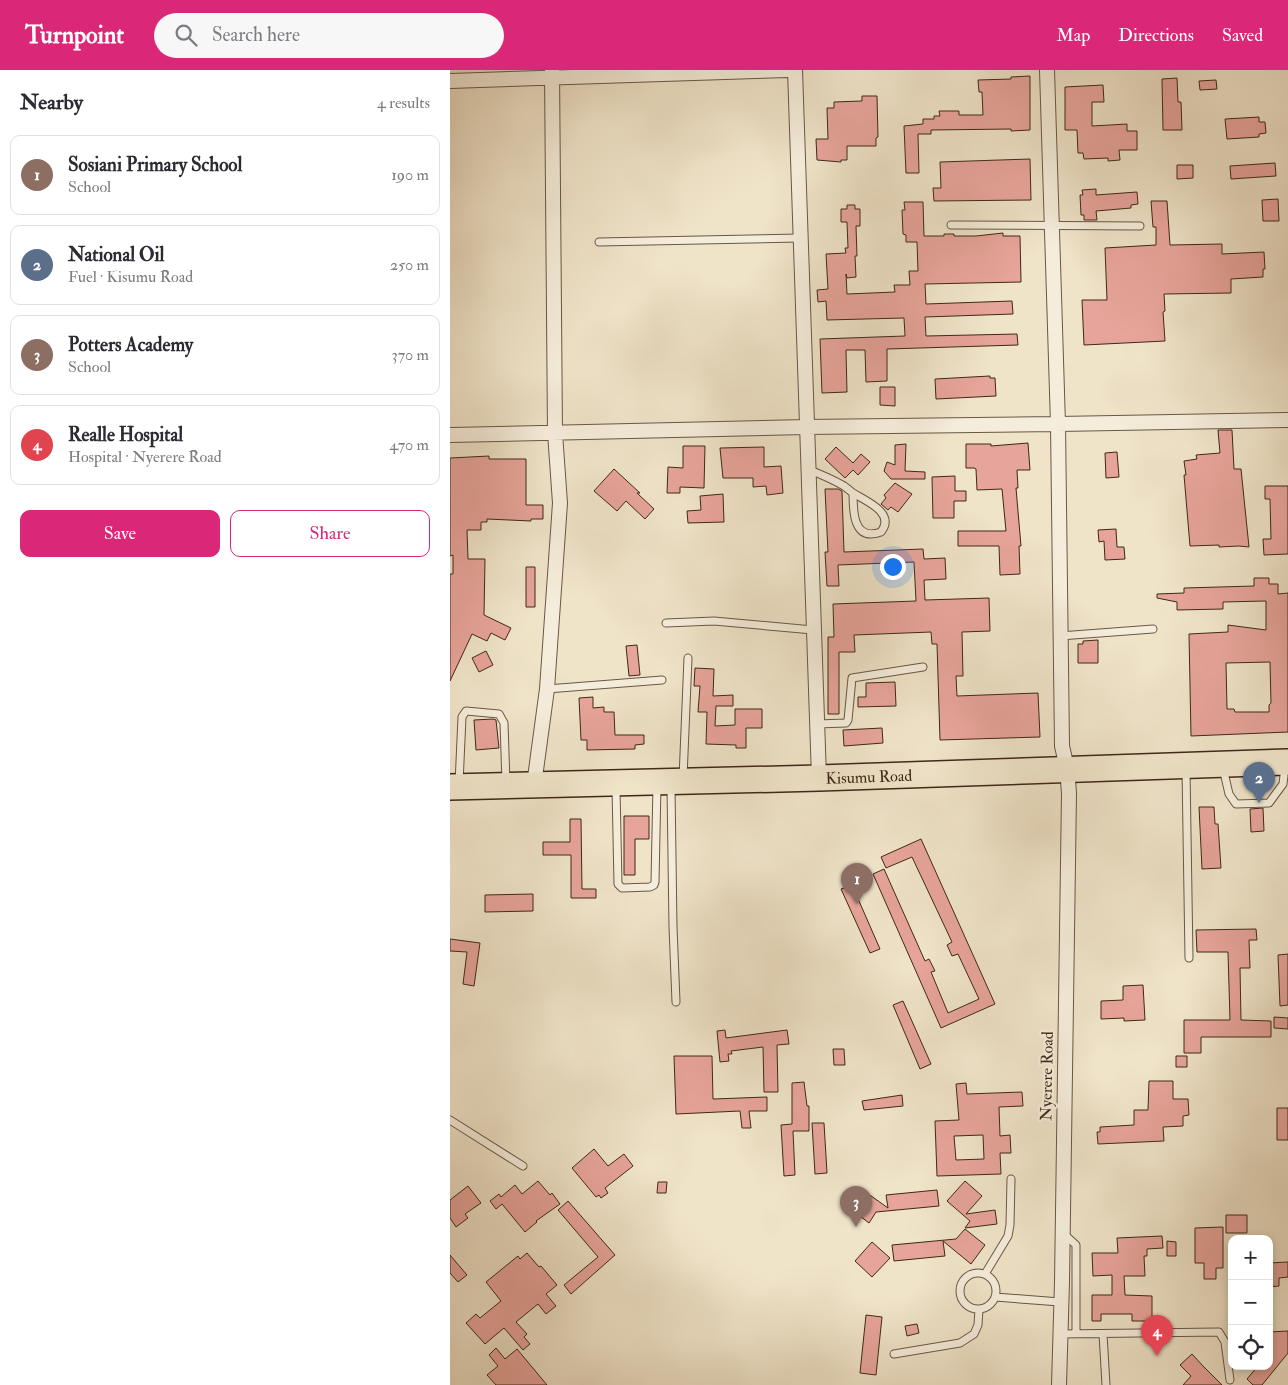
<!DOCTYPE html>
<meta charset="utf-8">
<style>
body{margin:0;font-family:"IM FELL Double Pica",serif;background:#f7f7f7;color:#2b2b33}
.controls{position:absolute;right:15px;bottom:15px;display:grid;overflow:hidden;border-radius:10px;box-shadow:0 2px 8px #0003}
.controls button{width:45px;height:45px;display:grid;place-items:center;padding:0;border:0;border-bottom:1px solid #e1e1e2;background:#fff;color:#2b2b33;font:25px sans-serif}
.you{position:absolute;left:442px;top:496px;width:18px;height:18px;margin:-12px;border:4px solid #fff;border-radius:50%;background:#1a73e8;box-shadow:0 0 0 8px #1a73e833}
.badge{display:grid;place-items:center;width:32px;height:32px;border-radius:50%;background:#db2777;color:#fff;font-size:16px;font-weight:700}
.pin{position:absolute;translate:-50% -41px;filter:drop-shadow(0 1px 2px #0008)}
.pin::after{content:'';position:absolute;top:26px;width:18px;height:15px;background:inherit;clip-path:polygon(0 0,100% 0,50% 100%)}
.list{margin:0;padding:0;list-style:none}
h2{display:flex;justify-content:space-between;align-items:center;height:65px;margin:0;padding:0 20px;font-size:21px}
h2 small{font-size:16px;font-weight:400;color:#7c7c81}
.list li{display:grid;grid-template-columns:32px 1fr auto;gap:15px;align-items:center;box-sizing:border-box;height:80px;margin:0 10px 10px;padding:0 10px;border:1px solid #e1e1e2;border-radius:10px}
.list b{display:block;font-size:19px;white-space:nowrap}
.list p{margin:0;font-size:16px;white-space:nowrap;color:#7c7c81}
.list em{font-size:16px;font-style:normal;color:#7c7c81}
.actions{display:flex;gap:10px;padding:15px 20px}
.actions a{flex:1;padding:11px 0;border:1px solid #db2777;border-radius:10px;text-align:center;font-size:18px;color:#db2777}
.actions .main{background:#db2777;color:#fff}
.icon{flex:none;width:28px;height:28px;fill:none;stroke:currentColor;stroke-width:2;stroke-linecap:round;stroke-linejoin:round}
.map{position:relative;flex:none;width:838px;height:1315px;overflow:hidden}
header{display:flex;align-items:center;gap:30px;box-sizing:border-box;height:70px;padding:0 25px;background:#db2777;color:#fff}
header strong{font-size:24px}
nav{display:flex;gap:28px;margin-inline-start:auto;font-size:18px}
.search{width:350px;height:45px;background:#f7f7f7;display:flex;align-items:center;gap:12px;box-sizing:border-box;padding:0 18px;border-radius:28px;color:#7c7c81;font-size:19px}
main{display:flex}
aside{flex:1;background:#fff}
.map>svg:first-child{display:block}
.building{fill:#e7a49a;stroke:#3e2819;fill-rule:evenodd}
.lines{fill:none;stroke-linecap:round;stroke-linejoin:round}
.lane-casing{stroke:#6a5745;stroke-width:9}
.street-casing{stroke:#6a5745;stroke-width:16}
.highway-casing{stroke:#3e2819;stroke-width:28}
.lane{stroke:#f5eddb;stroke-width:7}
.street{stroke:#f5eddb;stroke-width:14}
.highway{stroke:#efe3c8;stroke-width:25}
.labels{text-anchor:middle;stroke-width:4.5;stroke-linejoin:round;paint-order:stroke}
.street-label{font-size:16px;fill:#3e2819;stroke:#f5eddb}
</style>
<header>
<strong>Turnpoint</strong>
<div class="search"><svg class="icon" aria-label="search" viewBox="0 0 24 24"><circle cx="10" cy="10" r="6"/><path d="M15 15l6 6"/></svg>Search here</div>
<nav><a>Map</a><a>Directions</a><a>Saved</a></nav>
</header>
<main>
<aside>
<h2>Nearby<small>4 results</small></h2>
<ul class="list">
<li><span class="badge" style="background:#8d6e63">1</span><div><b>Sosiani Primary School</b><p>School</p></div><em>190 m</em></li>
<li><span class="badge" style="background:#5c6f8a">2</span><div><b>National Oil</b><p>Fuel · Kisumu Road</p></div><em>250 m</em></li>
<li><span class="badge" style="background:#8d6e63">3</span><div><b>Potters Academy</b><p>School</p></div><em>370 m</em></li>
<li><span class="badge" style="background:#e0444e">4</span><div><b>Realle Hospital</b><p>Hospital · Nyerere Road</p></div><em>470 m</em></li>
</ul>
<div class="actions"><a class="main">Save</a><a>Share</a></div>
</aside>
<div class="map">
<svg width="838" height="1315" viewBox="0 0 838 1315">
<rect width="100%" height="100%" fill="#efe3c8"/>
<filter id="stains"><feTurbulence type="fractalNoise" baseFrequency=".004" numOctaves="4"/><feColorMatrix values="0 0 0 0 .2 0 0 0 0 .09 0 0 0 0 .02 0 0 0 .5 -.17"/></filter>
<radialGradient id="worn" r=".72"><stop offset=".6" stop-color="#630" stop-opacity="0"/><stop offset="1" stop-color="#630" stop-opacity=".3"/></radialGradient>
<path class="building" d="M580 6V60L561 61V59L481 60V64H468L469 103H456L454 56 473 54V49H484V46H490L489 41H509V45H533L532 22H529L528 10 561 9V7Z
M727 8 728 32H731L732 60H713L712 9Z
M766 10 767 19 750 20 749 11Z
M653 15 654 32H642V56L677 54V61H687V80H669L670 90 658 91V88L634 89 633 83H628L627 60H615V17Z
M412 26H427L428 67 426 68V76H397V90H391V92L367 90 366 69H378L377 38H384V32L412 31Z
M809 47V52H815L816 63 809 64V67L777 69 775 49Z
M580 89 581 130 484 131 483 118H491L490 92Z
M825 93 826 106 781 109 780 96Z
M727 95H743V108L727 109Z
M646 119V125L687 122 688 134 681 135V138L646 141 647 150H634V145H631L630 125H633L632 120Z
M828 129 829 151H813L812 130Z
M701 131H717L720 175 772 174V184L814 182 815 199H813V207L781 209V223L714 224 715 241 713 242 715 271 634 275 632 230H657L655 178 706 175V157H703Z
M454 132H473L474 166H494V164H504V166H526L553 163V166H570L571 212 475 214 476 234 562 231 563 244 475 247 476 266 567 264 568 275 437 279V311L416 312 415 280H396L397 322 372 323 370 269 455 266 454 248 377 250 376 231 368 232 367 220 378 219 376 184 396 183 395 178H398L397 152H391V139H397V135H405V139H410V156H406L407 186H405L406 207 397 208 396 204 397 224 445 222 444 215H460L459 201H468L467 172H456V165L453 164 452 140H455Z
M540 306V308H545L546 326 486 329 485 309Z
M430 317H445V336L430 335Z
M768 360H782L784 399H791L799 477 789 476 769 477V475L740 476 734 405H736L734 391 747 389 746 385 770 383Z
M578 373 580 400H567L568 418H566L571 476H569L570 504 550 505 549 476H508V461H556L552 419 527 420 526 399 524 398H516V374H541V376Z
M456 374 455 401 475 402V409H441L434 401 437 392 445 395V375Z
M233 376H255L254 418 230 417V423H217L218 397 233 398Z
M314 377V397L331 396 333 423 317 425 316 416 303 417V408H273L270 378Z
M386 377 403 393 411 384 420 392 408 405 403 400 395 408 375 389Z
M667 382 669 407 656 408 655 383Z
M39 386V389H76V435H93V449H81V451L37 449V452H31V460H17L18 489H35L34 545 61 558 55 570 41 563 37 571 22 564 0 611V504H3V485L0 486V388Z
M164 399 190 423H187L204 439 195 449 176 431 167 441 144 421Z
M505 406V421H516V431H504V448H483L482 407Z
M445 413 462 424 448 442 441 437 438 440 431 434 436 428 434 425Z
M815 416H838V484L814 485 813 469H821L820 429H815Z
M375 419H388L392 421 394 482 473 479 474 489 495 488 496 509 474 510 475 530 539 528 540 561 512 562 513 606H506L507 626 588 623 590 667 490 670 487 574H482L481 562 404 565 405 582H389V644H378V567H384L383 534 466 531 464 492 388 495 389 516H377L375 482H378Z
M273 424 274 452 238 453 237 441 251 440 250 426Z
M666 459 667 477H674L675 489 655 490 654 471 649 472 648 460Z
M76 497H85V537H76Z
M804 508H819V514H828V524L838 523V662L741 666 739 564 778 562V555L816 560V531L773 532V539L727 540V532L707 528V524L734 523V518L804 516ZM820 592 821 633 819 635V642H785L784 639H777L776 593Z
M648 570V593H628V574H633V571Z
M187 575 190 605 179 606 176 576Z
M36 581 43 595 29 602 22 588Z
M245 598 264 599 263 626 283 625V636H266L265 656 285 655V639H312V658H296V678H286V675L256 674 257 642H248L250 616H244Z
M445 612 446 636 408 637V627H416V613Z
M143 627V638L154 637V642H164L165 665H194V674L185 675V679L137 680V670H131L129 628Z
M43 649 46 650 49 678 26 680 24 650Z
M432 658 433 673 394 676 393 660Z
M749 737H764L765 754H768L771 798 752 799Z
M813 738 814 761 801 762 800 739Z
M174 746H199V769H185V805H174Z
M120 749H131L132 819H146V828H121V785H93V772H120Z
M471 769 545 934 491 958 423 804 434 799 475 891 479 889 485 901 481 902 498 943 529 929 508 884 502 886 497 875 502 872 462 787 436 798 431 787Z
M402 815 430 879 420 883 391 819Z
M83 824V841L35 842V825Z
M806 859 807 870H799L800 898H790L791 950 821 951V967H751V983H734V950H780L778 882H747L746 860Z
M0 869 30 873 24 916 13 914 17 882 0 881Z
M838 884V935L830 936 828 885Z
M693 915 695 950 674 951V948L651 949V931L673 930V916Z
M453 931 481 994 470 999 443 935Z
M824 947 838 948V959L824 958Z
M275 960 276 968 337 960 339 974 327 975 328 1022H314L313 977 281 981 282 984H278L279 991 270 992 267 961Z
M383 979H394L395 995H384Z
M224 986H262L263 1029 317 1027V1041H299L301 1058H292L290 1041 226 1044Z
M726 986H737V997H726Z
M699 1011H723V1029H738L739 1045 733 1046V1056L713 1057 714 1071 648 1074 647 1062H650V1057L684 1055V1040H698Z
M354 1012 357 1036H359V1061H343L345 1105 334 1106 331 1055 342 1054V1013Z
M516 1013 517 1024 572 1022 573 1036 549 1037 550 1066 560 1065 561 1083H550L551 1104 487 1106 485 1051 509 1050 506 1014ZM533 1065 534 1089 506 1090 504 1066Z
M452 1025 453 1036 414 1040 412 1031Z
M827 1038H838V1070H827Z
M362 1053H374L377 1103 365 1104Z
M144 1079 158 1096 174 1084 183 1096 155 1118 158 1123 151 1128 149 1125 146 1127 122 1098Z
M88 1111 100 1125 102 1123 110 1134 86 1151 87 1152 75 1162 52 1134 46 1139 40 1131 49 1124 51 1127 65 1115 72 1124Z
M515 1111 532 1126 516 1144 545 1140 547 1154 515 1158 520 1151 497 1131Z
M208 1112H217L216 1123H207Z
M18 1116 31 1133 15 1144 18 1148 6 1157 0 1148V1130Z
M410 1118 438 1138 436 1125 487 1120 489 1136 426 1142 419 1153 397 1136Z
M118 1131 165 1185 121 1224 114 1215 148 1187 108 1140Z
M776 1145H797V1163H776Z
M773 1157V1198H766V1209H754V1193H745V1158Z
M515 1159 535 1175 521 1194 493 1171 495 1186 444 1191 442 1175 506 1169Z
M712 1166 713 1178 697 1179V1186H694L695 1206H674L675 1225 702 1226V1251H682V1244H651V1251H642V1225H662V1205L643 1206 642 1183H668L667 1168Z
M717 1171 726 1172V1186H717Z
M422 1172 440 1188 422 1207 405 1191Z
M77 1183 89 1197 91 1196 107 1215 96 1224 106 1236 96 1244 88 1234 66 1252 77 1264 74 1267 80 1274 73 1280 54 1258 35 1274 16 1253 26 1244 30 1248 51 1231 36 1212 68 1186 70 1189Z
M0 1185 17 1205 8 1212 0 1203Z
M838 1192V1207L829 1208V1216L819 1217V1193Z
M416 1245 432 1247 426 1305 410 1303Z
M467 1254 469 1263 457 1266 455 1256Z
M838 1261V1283L812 1315H803L797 1309 808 1296H819V1262Z
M46 1278 55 1289 67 1279 97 1315H46L37 1305 48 1296 39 1285Z
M742 1284 753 1296 772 1315H733L741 1306 730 1295Z"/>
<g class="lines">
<defs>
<path id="lane" d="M501 155 690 156
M149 172 350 168
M357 399C370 404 382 409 394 416 397 418 400 421 403 423 416 431 446 443 431 462 403 472 403 441 403 423
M216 553 264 551 363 560
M610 566 703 559
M97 619 212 610
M367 654 396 653 398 650 402 608 473 597
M773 698 779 724 786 734 819 733 833 714 835 697
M736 700 739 888
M233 708 238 588
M9 714 12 647 16 641 49 644 54 653 56 713
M221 717 223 857 226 932
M166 718 168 814 172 818 200 817 204 815 205 812 207 715
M0 1050 73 1096
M613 1163 626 1175V1264
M510 1221a18 18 0 1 1 36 0a18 18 0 1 1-36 0Z
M535 1204 558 1166 560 1155 561 1109
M545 1227 610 1232
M610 1264 769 1262 775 1272 780 1310
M653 1264 656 1315
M444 1284 510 1273 524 1264 528 1255 529 1239"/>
<path id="street" d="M345 0 369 708
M597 0 608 354 612 676 617 698 619 723 612 1212 609 1315
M0 11 338 0
M0 365 356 357 608 354 838 350
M84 715 97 619 110 433 105 363 102 0"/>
<g id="highway">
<path id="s1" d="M0 717 369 708 838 692"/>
</g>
</defs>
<use href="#lane" class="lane-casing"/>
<use href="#street" class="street-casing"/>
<use href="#highway" class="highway-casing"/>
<use href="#lane" class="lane"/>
<use href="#street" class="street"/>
<use href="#highway" class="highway"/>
</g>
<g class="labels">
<g class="street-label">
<text dy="6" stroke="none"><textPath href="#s1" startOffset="419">Kisumu Road</textPath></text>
<text transform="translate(596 1006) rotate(-89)" y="6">Nyerere Road</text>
</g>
</g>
<rect width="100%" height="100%" filter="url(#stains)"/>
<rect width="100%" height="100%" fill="url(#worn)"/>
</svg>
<div class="controls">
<button>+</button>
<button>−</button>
<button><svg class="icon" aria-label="locate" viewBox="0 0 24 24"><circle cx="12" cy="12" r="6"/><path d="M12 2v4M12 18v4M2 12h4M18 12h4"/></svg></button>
</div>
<div class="you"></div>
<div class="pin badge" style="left:407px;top:834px;background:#8d6e63">1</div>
<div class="pin badge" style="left:809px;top:733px;background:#5c6f8a">2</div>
<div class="pin badge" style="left:406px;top:1157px;background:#8d6e63">3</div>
<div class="pin badge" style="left:707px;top:1286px;background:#e0444e">4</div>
</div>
</main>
